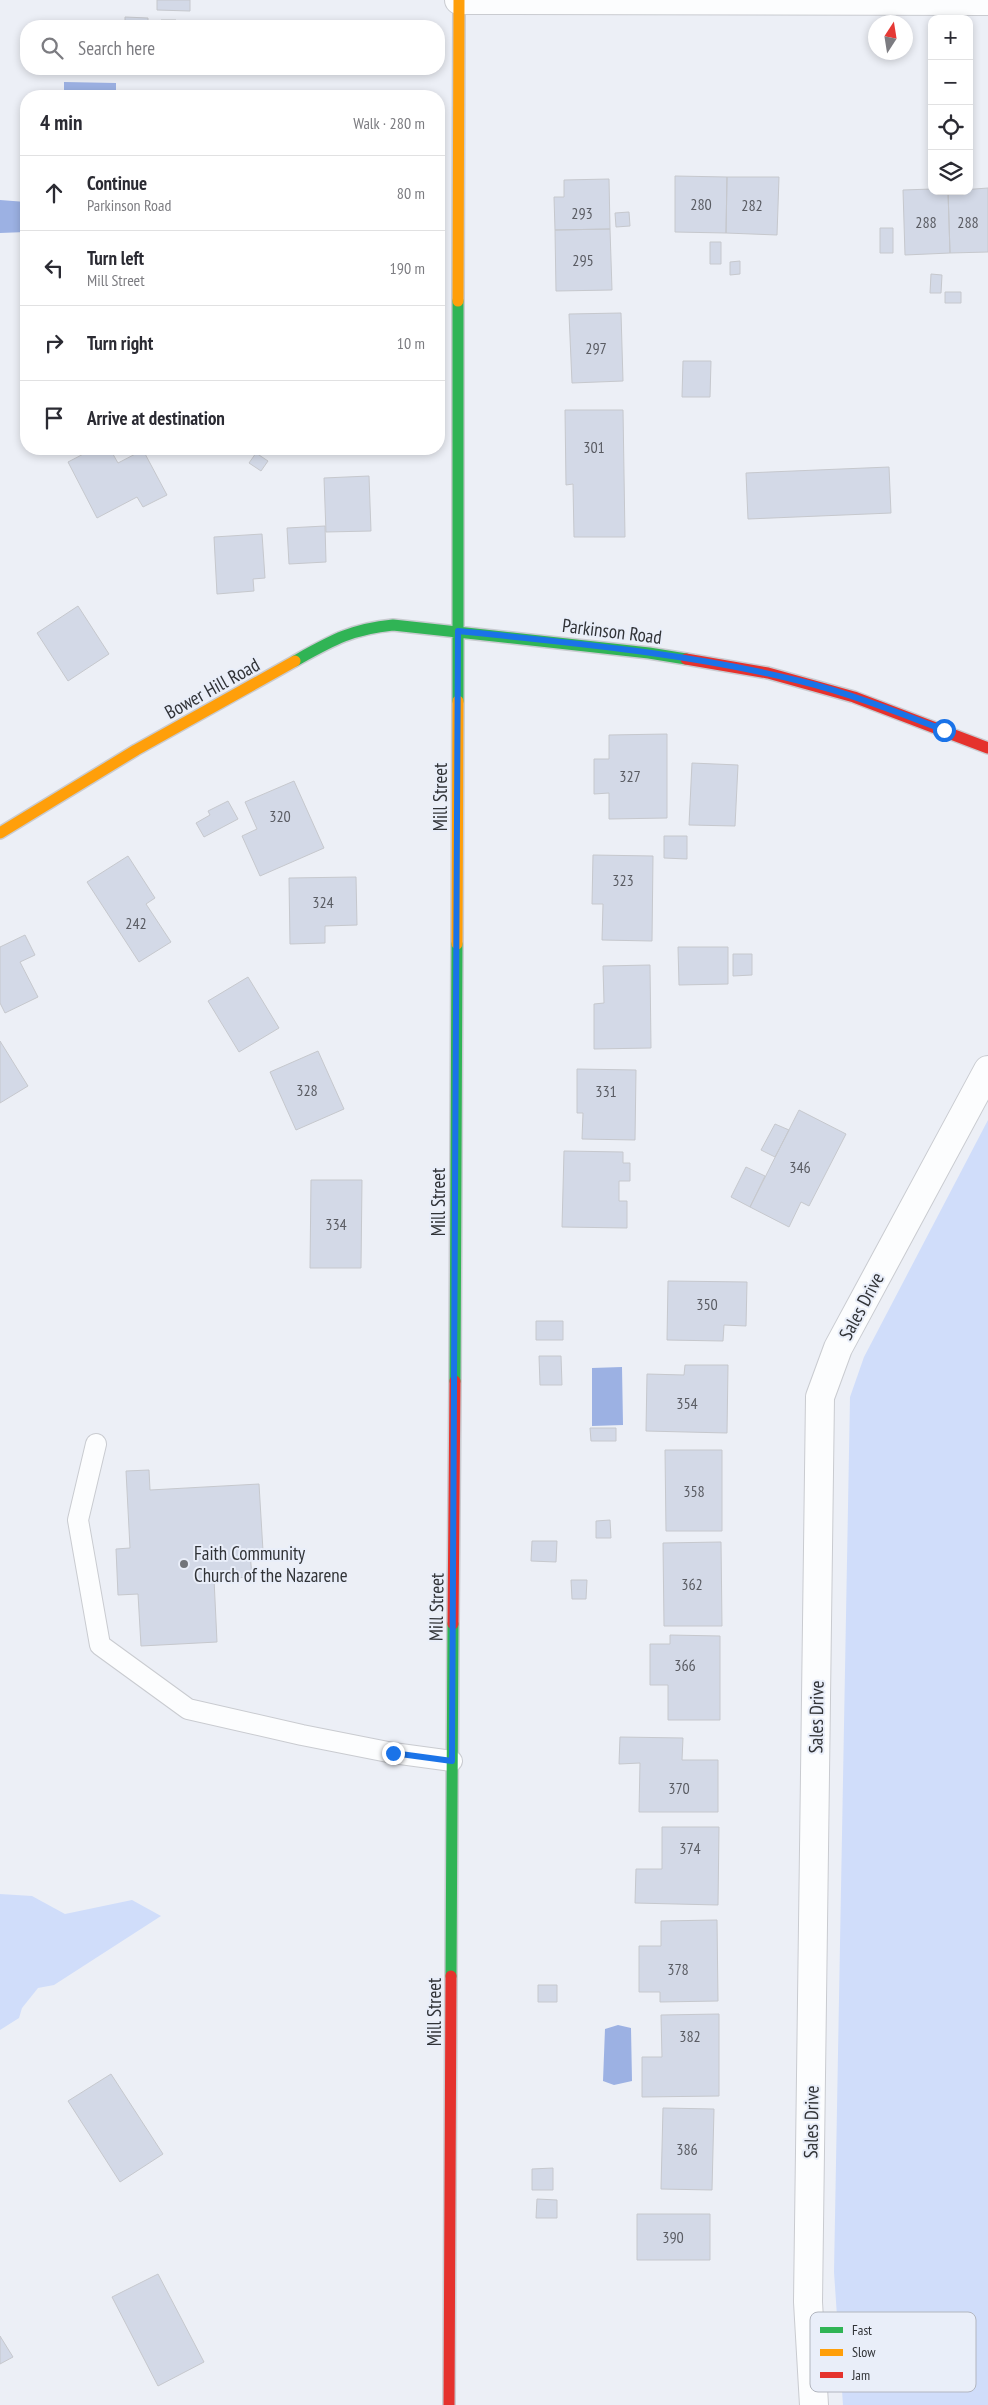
<!DOCTYPE html>
<meta charset="utf-8">
<style>
body{margin:0;font-family:"PT Sans Narrow",sans-serif;background:#f2f2f3;color:#2b2b33}
.controls{position:absolute;right:15px;top:15px;display:grid;overflow:hidden;border-radius:10px;box-shadow:0 2px 8px #0003}
.controls button{width:45px;height:45px;display:grid;place-items:center;padding:0;border:0;border-bottom:1px solid #e1e1e2;background:#fff;color:#2b2b33;font:25px sans-serif}
.compass{position:absolute;left:868px;top:15px;width:45px;height:45px;border-radius:50%;background:#fff;box-shadow:0 2px 8px #0003;rotate:12deg}
.stop{position:absolute;width:15px;height:15px;margin:-11px;border:4px solid #1a73e8;border-radius:50%;background:#fff}
.stop.end{background:#1a73e8;border-color:#fff;box-shadow:0 1px 5px #0008}
.list{margin:0;padding:0;list-style:none}
h2{display:flex;justify-content:space-between;align-items:center;height:65px;margin:0;padding:0 20px;font-size:21px}
h2 small{font-size:16px;font-weight:400;color:#7c7c81}
.list li{display:grid;grid-template-columns:32px 1fr auto;gap:15px;align-items:center;box-sizing:border-box;height:75px;padding:0 20px;border-top:1px solid #e1e1e2}
.list b{display:block;font-size:19px;white-space:nowrap}
.list p{margin:0;font-size:16px;white-space:nowrap;color:#7c7c81}
.list em{font-size:16px;font-style:normal;color:#7c7c81}
.icon{flex:none;width:28px;height:28px;fill:none;stroke:currentColor;stroke-width:2;stroke-linecap:round;stroke-linejoin:round}
.map{position:relative;flex:none;width:988px;height:2405px;overflow:hidden}
.search{position:absolute;background:#fff;box-shadow:0 2px 8px #0003;left:20px;top:20px;width:425px;height:55px;display:flex;align-items:center;gap:12px;box-sizing:border-box;padding:0 18px;border-radius:20px;color:#7c7c81;font-size:19px}
.panel{position:absolute;background:#fff;box-shadow:0 2px 8px #0003;left:20px;top:90px;width:425px;height:365px;border-radius:20px}
.map>svg:first-child{display:block}
.green{fill:#d0ddfa}
.water{fill:#9cb1e3}
.building{fill:#d3d9e7;stroke:#c6c8cd}
.lines{fill:none;stroke-linecap:round;stroke-linejoin:round}
.lane-casing{stroke:#c9cbd0;stroke-width:22}
.street-casing{stroke:#c9cbd0;stroke-width:30}
.fast-casing{stroke:#c9cbd0;stroke-width:14}
.slow-casing{stroke:#c9cbd0;stroke-width:14}
.jam-casing{stroke:#c9cbd0;stroke-width:14}
.lane{stroke:#fcfdfe;stroke-width:20}
.street{stroke:#fcfdfe;stroke-width:28}
.fast{stroke:#30b455;stroke-width:11}
.slow{stroke:#ff9f0a;stroke-width:11}
.jam{stroke:#e5322d;stroke-width:11}
.route{stroke:#1a73e8;stroke-width:6}
.poi-dot{fill:#72757a;stroke:#e9eef9;stroke-width:2}
.labels{text-anchor:middle;stroke-width:4;stroke-linejoin:round;paint-order:stroke}
.number-label{font-size:16px;fill:#5a5c63}
.street-label{font-size:19px;fill:#313337;stroke:#e9eef9}
.poi-label{font-size:19px;fill:#313337;stroke:#e9eef9;text-anchor:start}
.key{fill:#e9eef9;stroke:#b2b6bf;stroke-width:1}
.key-label{font-size:14px;fill:#313337}
</style>
<div class="map">
<svg width="988" height="2405" viewBox="0 0 988 2405">
<rect width="100%" height="100%" fill="#eceff6"/>
<path class="green" d="M988 1120V2405H843L834 2272 850 1397 864 1357Z
M0 1894 32 1896 65 1914 132 1900 161 1916 54 1985 38 1988 22 2008 19 2018 0 2030Z"/>
<path class="water" d="M64 82 116 83V96H64Z
M0 200 26 202V232L0 233Z
M622 1367 623 1425 592 1426V1368Z
M618 2025 631 2028 632 2081 614 2085 603 2081 605 2029Z"/>
<path class="building" d="M157 0H190V11L157 10Z
M125 17 148 18V26H125Z
M161 20H176L177 26H161Z
M675 176 727 177 726 233 675 232Z
M727 177H779L777 235 726 233Z
M609 179 610 229 555 230 554 197H564V180Z
M988 188V252L950 253 948 191Z
M932 189V191H948L950 253 905 255 903 190Z
M629 212 630 226 616 227 615 213Z
M880 228H893V253H880Z
M610 229 612 290 556 291 555 230Z
M710 242H721V264H710Z
M740 261V274L730 275V262Z
M931 274 942 275 941 293H930Z
M945 292H961V303H945Z
M621 313 623 381 572 383 569 314Z
M683 361H711L710 397H682Z
M565 410H623L625 537H574L573 484 566 485Z
M93 449H110L118 463 143 450 167 495 143 507 137 497 97 518 68 462Z
M256 453 268 461 261 471 249 463Z
M889 467 891 513 748 519 746 473Z
M369 476 371 531 326 532 324 478Z
M325 526 326 562 289 564 287 528Z
M262 534 265 578 253 579 254 591 217 594 214 537Z
M78 606 109 654 68 681 37 633Z
M667 734V818L609 819V793L594 794V759H609V735Z
M692 763 738 765 735 826 689 825Z
M294 781 324 848 260 876 242 836 257 829 245 802Z
M228 801 238 819 204 837 196 823 210 815 208 811Z
M664 836H687V859L664 858Z
M593 855 653 856 652 941 602 940 603 904H592Z
M128 856 155 898 146 904 171 942 139 962 87 882Z
M356 877 357 925 325 926V943L290 944 289 878Z
M25 935 35 955 20 962 38 997 5 1013 0 1003V947Z
M678 947H728V984L679 985Z
M733 954H752V975L733 976Z
M650 965 651 1048 594 1049V1004L604 1003 603 966Z
M248 977 279 1028 239 1052 208 1001Z
M0 1041 28 1086 0 1103Z
M318 1051 344 1109 296 1130 270 1072Z
M577 1069 636 1070 635 1140 582 1139 583 1113H577Z
M799 1110 846 1134 809 1206 801 1202 789 1227 750 1207Z
M775 1124 789 1130 775 1157 761 1150Z
M564 1151 623 1152V1163H630V1181H619V1201H627V1228L562 1227Z
M746 1167 765 1176 750 1207 731 1197Z
M311 1180H362L361 1268H310Z
M668 1281 747 1282 746 1326 724 1325 723 1341 667 1340Z
M536 1321H563V1340H536Z
M539 1356H561L562 1385H540Z
M685 1365H728L727 1433 646 1431 647 1374 684 1375Z
M590 1428H616V1441H591Z
M665 1450H722V1531H666Z
M149 1470 150 1490 259 1484 263 1551 250 1552 252 1577 214 1579 217 1642 141 1646 138 1594 118 1595 116 1549 130 1548 126 1471Z
M610 1520 611 1538H596V1521Z
M532 1541H557L556 1562 531 1561Z
M721 1542 722 1626H664L663 1543Z
M571 1580H587L586 1599H572Z
M670 1635 720 1636V1720H668V1685H650V1644H670Z
M620 1737 683 1738 682 1760H718V1812H639L640 1763 619 1764Z
M662 1827H719L718 1905 635 1903 636 1869H662Z
M717 1920 718 2001 660 2002V1992H639V1946H661V1921Z
M538 1985H557V2002H538Z
M719 2014V2096L642 2097V2057H662L661 2015Z
M111 2074 163 2154 120 2182 68 2101Z
M663 2108 714 2109 712 2190 661 2189Z
M553 2168V2190H532V2169Z
M537 2199 557 2200V2218H536Z
M637 2214H710V2260H637Z
M158 2274 204 2362 158 2386 112 2297Z
M0 2336 13 2357 0 2364Z"/>
<g class="lines">
<defs>
<path id="lane" d="M96 1444 78 1520 100 1645 188 1709 302 1735 393 1753 452 1761"/>
<path id="street" d="M459 0 988 1
M814 2405 808 2302 820 1397 838 1348 988 1070"/>
<path id="fast" d="M295 661C331 641 351 629 393 625L649 653 686 659
M458 701V301
M455 1381 457 944
M451 1976 453 1624"/>
<path id="slow" d="M458 301 459 0
M0 833 136 750 295 661
M457 944 458 701"/>
<path id="jam" d="M686 659 768 673 854 697 988 748
M453 1624 455 1381
M449 2405 451 1976"/>
</defs>
<use href="#lane" class="lane-casing"/>
<use href="#street" class="street-casing"/>
<use href="#fast" class="fast-casing"/>
<use href="#slow" class="slow-casing"/>
<use href="#jam" class="jam-casing"/>
<use href="#lane" class="lane"/>
<use href="#street" class="street"/>
<use href="#fast" class="fast"/>
<use href="#slow" class="slow"/>
<use href="#jam" class="jam"/>
</g>
<g class="lines">
<path class="route" d="M393 1753 452 1761 458 631C572 643 688 653 800 681 849 693 897 712 944 730"/>
</g>
<circle class="poi-dot" cx="184" cy="1564" r="5"/>
<g class="labels">
<g class="number-label">
<text x="701" y="210">280</text>
<text x="752" y="211">282</text>
<text x="582" y="219">293</text>
<text x="926" y="228">288</text>
<text x="968" y="228">288</text>
<text x="583" y="266">295</text>
<text x="596" y="354">297</text>
<text x="594" y="453">301</text>
<text x="630" y="782">327</text>
<text x="280" y="822">320</text>
<text x="623" y="886">323</text>
<text x="323" y="908">324</text>
<text x="136" y="929">242</text>
<text x="307" y="1096">328</text>
<text x="606" y="1097">331</text>
<text x="800" y="1173">346</text>
<text x="336" y="1230">334</text>
<text x="707" y="1310">350</text>
<text x="687" y="1409">354</text>
<text x="694" y="1497">358</text>
<text x="692" y="1590">362</text>
<text x="685" y="1671">366</text>
<text x="679" y="1794">370</text>
<text x="690" y="1854">374</text>
<text x="678" y="1975">378</text>
<text x="690" y="2042">382</text>
<text x="687" y="2155">386</text>
<text x="673" y="2243">390</text>
</g>
<g class="street-label">
<text transform="translate(612 631) rotate(7)" y="7">Parkinson Road</text>
<text transform="translate(212 688) rotate(-29)" y="7">Bower Hill Road</text>
<text transform="translate(440 797) rotate(-90)" y="7">Mill Street</text>
<text transform="translate(438 1202) rotate(-90)" y="7">Mill Street</text>
<text transform="translate(861 1306) rotate(-62)" y="7">Sales Drive</text>
<text transform="translate(436 1607) rotate(-89)" y="7">Mill Street</text>
<text transform="translate(816 1717) rotate(-89)" y="7">Sales Drive</text>
<text transform="translate(434 2012) rotate(-90)" y="7">Mill Street</text>
<text transform="translate(811 2122) rotate(-89)" y="7">Sales Drive</text>
</g>
<g class="poi-label">
<text x="194" y="1560">Faith Community<tspan x="194" dy="22">Church of the Nazarene</tspan></text>
</g>
</g>
<rect x="810" y="2312" width="166" height="80" rx="8" class="key"/>
<rect x="820" y="2327" width="23" height="6" fill="#30b455"/>
<rect x="820" y="2349" width="23" height="7" fill="#ff9f0a"/>
<rect x="820" y="2372" width="23" height="6" fill="#e5322d"/>
<g class="key-label">
<text x="852" y="2335">Fast</text>
<text x="852" y="2357">Slow</text>
<text x="852" y="2380">Jam</text>
</g>
</svg>
<div class="controls">
<button>+</button>
<button>−</button>
<button><svg class="icon" aria-label="locate" viewBox="0 0 24 24"><circle cx="12" cy="12" r="6"/><path d="M12 2v4M12 18v4M2 12h4M18 12h4"/></svg></button>
<button><svg class="icon" aria-label="layers" viewBox="0 0 24 24"><path d="M12 4l9 5-9 5-9-5zM3 14l9 5 9-5"/></svg></button>
</div>
<svg class="compass" viewBox="-18 -18 36 36"><path d="M0-13l5 13h-10z" fill="#e53935"/><path d="M0 13l5-13h-10z" fill="#7c7c81"/></svg>
<div class="stop" style="left:944px;top:730px"></div>
<div class="stop end" style="left:393px;top:1753px"></div>
<div class="search"><svg class="icon" aria-label="search" viewBox="0 0 24 24"><circle cx="10" cy="10" r="6"/><path d="M15 15l6 6"/></svg>Search here</div>
<section class="panel">
<h2>4 min<small>Walk · 280 m</small></h2>
<ul class="list">
<li><svg class="icon" aria-label="ahead" viewBox="0 0 24 24"><path d="M12 20V5M6 11l6-6 6 6"/></svg><div><b>Continue</b><p>Parkinson Road</p></div><em>80 m</em></li>
<li><svg class="icon" aria-label="left" viewBox="0 0 24 24"><path d="M17 20v-9H6M10 6l-5 5 5 5"/></svg><div><b>Turn left</b><p>Mill Street</p></div><em>190 m</em></li>
<li><svg class="icon" aria-label="right" viewBox="0 0 24 24"><path d="M7 20v-9h11M14 6l5 5-5 5"/></svg><div><b>Turn right</b></div><em>10 m</em></li>
<li><svg class="icon" aria-label="arrive" viewBox="0 0 24 24"><path d="M6 21V4h12l-3 4 3 4H6"/></svg><div><b>Arrive at destination</b></div></li>
</ul>
</section>
</div>
